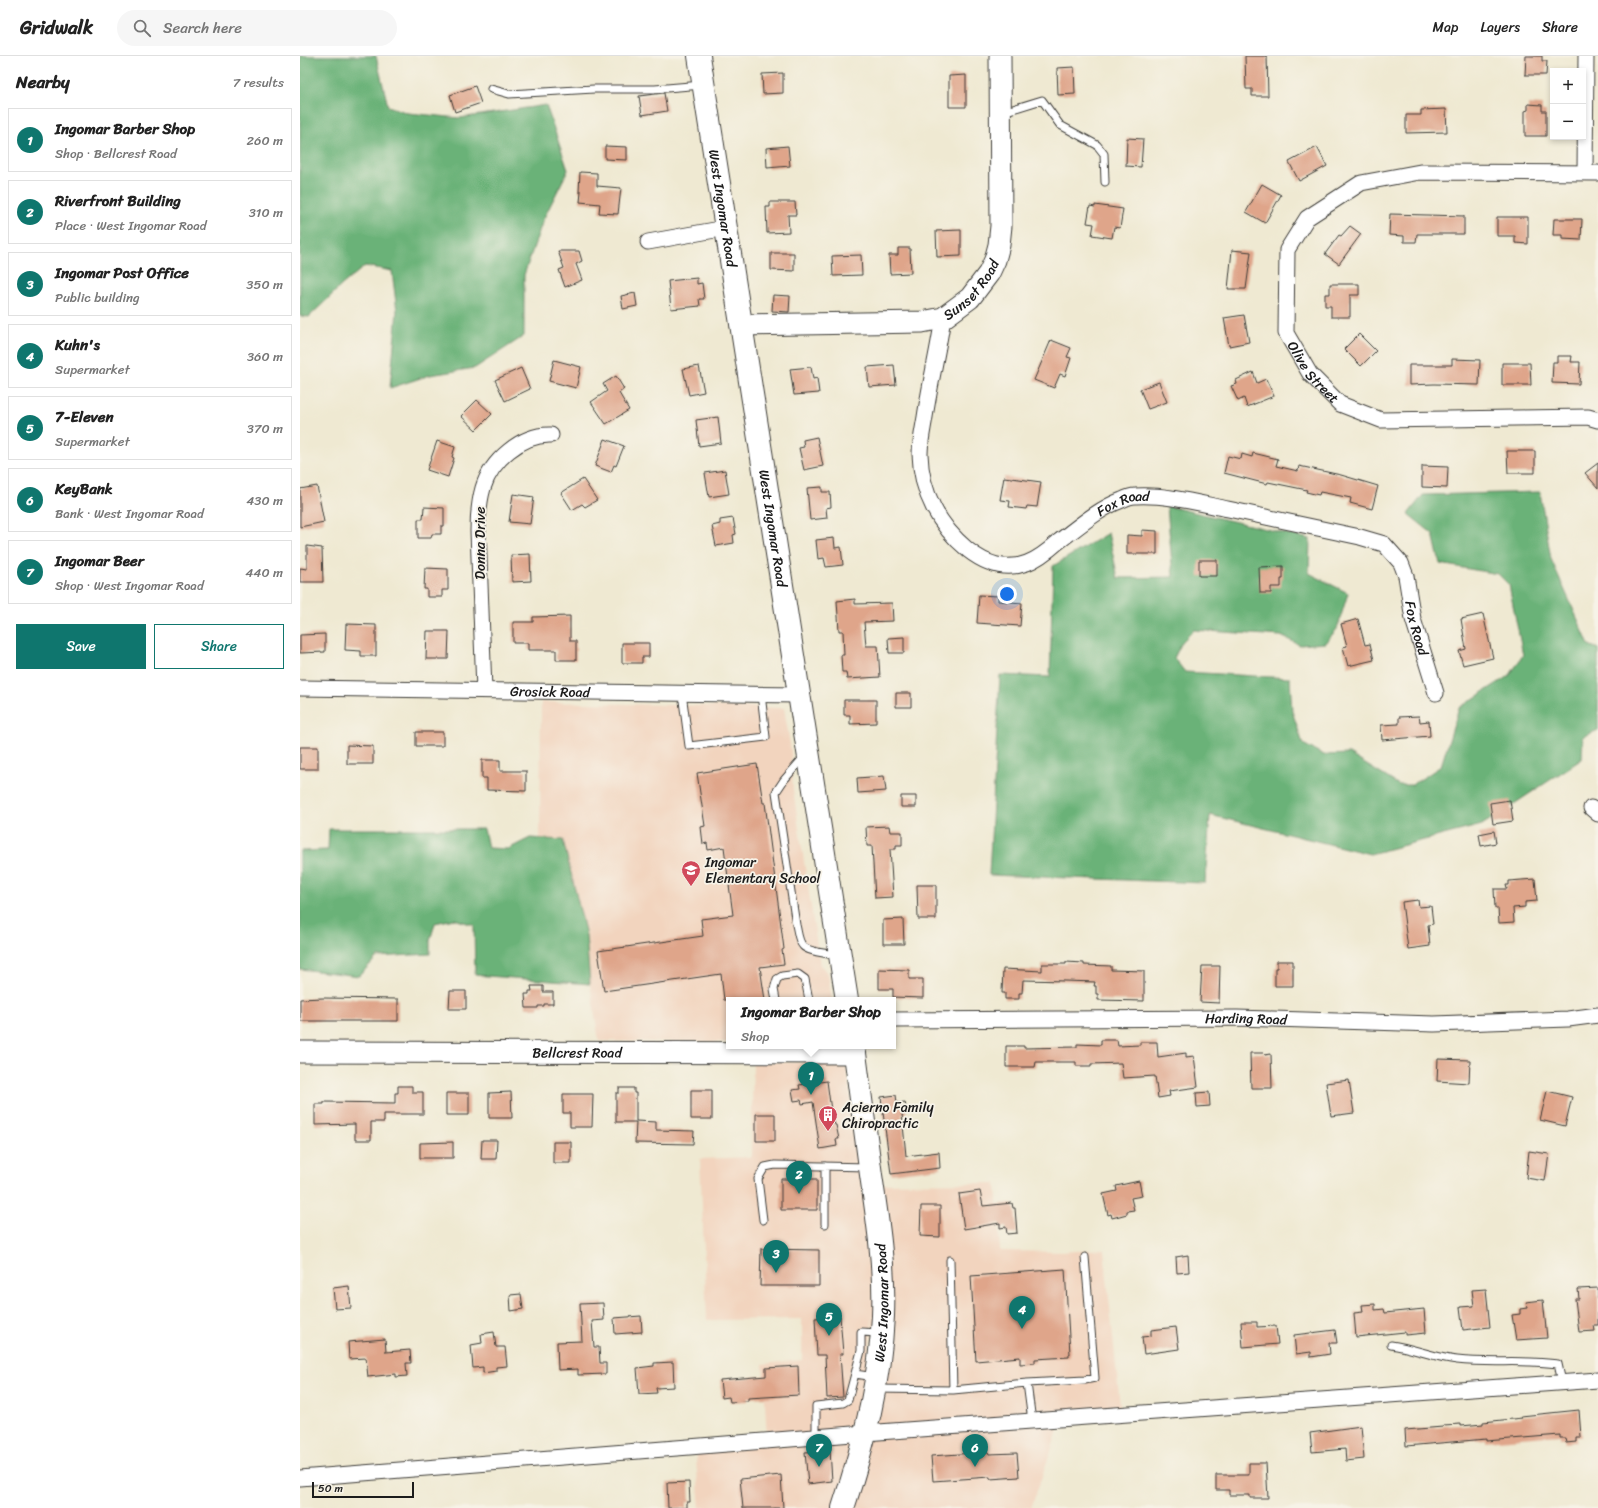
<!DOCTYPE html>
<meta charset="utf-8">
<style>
body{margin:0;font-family:Sriracha,sans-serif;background:#f6f6f6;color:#222}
.controls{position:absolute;right:12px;top:12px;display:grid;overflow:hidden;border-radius:0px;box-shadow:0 2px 6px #0003}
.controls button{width:36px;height:36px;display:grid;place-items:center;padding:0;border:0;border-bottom:1px solid #e0e0e0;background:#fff;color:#222;font:20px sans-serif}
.scale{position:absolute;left:12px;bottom:10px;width:102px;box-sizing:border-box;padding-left:4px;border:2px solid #1c1c1c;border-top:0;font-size:11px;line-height:14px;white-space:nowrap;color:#1c1c1c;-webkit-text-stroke:3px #f7f3e8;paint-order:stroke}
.you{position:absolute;left:707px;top:538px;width:14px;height:14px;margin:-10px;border:3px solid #fff;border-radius:50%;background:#1a73e8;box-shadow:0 0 0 6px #1a73e833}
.badge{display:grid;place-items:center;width:26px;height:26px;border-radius:50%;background:#0f766e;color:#fff;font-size:13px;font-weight:700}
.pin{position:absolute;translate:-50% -33px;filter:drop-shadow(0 1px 2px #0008)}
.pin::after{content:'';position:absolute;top:21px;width:14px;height:12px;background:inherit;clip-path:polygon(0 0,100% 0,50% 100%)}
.popup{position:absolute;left:426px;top:941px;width:170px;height:52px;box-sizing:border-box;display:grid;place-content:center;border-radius:0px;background:#fff;filter:drop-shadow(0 1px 3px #0005);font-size:13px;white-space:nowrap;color:#767676}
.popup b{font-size:15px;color:#222}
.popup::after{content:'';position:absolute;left:50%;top:100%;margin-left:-8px;border:8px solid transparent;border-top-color:#fff}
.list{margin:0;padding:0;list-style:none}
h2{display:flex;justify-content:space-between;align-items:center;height:52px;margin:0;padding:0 16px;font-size:17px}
h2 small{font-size:13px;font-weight:400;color:#767676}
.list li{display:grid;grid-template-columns:26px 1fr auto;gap:12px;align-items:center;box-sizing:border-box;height:64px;margin:0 8px 8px;padding:0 8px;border:1px solid #e0e0e0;border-radius:0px}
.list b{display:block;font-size:15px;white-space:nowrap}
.list p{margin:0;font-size:13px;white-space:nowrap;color:#767676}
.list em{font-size:13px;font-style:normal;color:#767676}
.actions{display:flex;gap:8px;padding:12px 16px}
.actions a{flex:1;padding:9px 0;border:1px solid #0f766e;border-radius:0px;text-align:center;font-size:14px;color:#0f766e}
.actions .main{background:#0f766e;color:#fff}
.icon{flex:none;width:22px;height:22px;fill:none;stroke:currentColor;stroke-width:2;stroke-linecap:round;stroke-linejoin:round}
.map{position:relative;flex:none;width:1298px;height:1452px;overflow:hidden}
header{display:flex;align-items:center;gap:24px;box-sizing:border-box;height:56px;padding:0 20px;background:#fff;border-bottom:1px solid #e0e0e0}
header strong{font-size:19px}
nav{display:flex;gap:22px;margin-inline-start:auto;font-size:14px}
.search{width:280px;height:36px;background:#f6f6f6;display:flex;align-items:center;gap:10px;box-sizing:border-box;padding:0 14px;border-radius:22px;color:#767676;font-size:15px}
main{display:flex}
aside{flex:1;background:#fff}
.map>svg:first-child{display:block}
.built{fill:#f2d4be}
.forest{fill:#6bb278;stroke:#44674a}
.building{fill:#dfa58a}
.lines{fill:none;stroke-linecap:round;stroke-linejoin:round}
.lane-casing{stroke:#3c3b37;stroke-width:9}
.street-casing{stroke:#3c3b37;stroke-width:17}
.secondary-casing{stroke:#3c3b37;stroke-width:23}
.primary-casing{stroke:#3c3b37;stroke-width:24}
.lane{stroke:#fff;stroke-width:7}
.street{stroke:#fff;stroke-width:15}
.secondary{stroke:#fff;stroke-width:21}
.primary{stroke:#fff;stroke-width:22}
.labels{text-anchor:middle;stroke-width:3.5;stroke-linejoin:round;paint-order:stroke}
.street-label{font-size:14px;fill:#1c1c1c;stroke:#f7f3e8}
.poi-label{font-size:14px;fill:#1c1c1c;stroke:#f7f3e8;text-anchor:start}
</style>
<header>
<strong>Gridwalk</strong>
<div class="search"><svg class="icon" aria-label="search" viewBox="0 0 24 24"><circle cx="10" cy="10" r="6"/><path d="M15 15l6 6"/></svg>Search here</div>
<nav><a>Map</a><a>Layers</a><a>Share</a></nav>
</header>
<main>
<aside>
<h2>Nearby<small>7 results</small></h2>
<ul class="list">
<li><span class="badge">1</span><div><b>Ingomar Barber Shop</b><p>Shop · Bellcrest Road</p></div><em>260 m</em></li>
<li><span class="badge">2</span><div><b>Riverfront Building</b><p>Place · West Ingomar Road</p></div><em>310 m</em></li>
<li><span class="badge">3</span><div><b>Ingomar Post Office</b><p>Public building</p></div><em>350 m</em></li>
<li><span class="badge">4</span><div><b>Kuhn's</b><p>Supermarket</p></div><em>360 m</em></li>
<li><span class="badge">5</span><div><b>7-Eleven</b><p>Supermarket</p></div><em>370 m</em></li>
<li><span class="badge">6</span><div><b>KeyBank</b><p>Bank · West Ingomar Road</p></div><em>430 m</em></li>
<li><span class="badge">7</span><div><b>Ingomar Beer</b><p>Shop · West Ingomar Road</p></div><em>440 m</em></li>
</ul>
<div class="actions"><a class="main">Save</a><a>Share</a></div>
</aside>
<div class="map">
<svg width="1298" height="1452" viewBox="0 0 1298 1452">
<rect width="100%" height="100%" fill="#f7f3e8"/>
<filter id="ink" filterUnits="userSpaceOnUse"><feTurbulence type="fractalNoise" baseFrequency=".025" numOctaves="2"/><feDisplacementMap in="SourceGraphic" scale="8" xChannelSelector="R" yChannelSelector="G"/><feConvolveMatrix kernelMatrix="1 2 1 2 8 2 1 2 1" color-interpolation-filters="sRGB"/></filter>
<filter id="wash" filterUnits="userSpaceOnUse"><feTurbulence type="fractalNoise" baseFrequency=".012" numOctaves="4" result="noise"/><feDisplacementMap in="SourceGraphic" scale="16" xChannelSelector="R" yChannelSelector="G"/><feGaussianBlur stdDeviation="0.9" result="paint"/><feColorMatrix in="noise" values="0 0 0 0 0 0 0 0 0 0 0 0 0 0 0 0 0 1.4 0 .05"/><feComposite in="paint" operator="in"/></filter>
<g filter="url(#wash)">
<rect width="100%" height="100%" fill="#efe9d2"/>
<path class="built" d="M241 646 484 652 491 694 493 734 520 909 528 917 532 944H429V986L299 985 290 928 286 879 263 784 240 783Z
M453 1006 546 1007 572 1201 573 1254 566 1325 552 1394 534 1452H400L395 1391 467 1385 463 1308 502 1304V1263L407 1264 400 1103 451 1101Z
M696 1127 700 1195 762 1196 804 1193 821 1359 762 1363 731 1452H543L573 1345 572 1128Z"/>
<path class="forest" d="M0 0H76L88 50 108 57 160 62 246 49 268 114 243 164 224 219V280L175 312 130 319 90 332 97 255 92 215 65 210 43 228 9 261 0 260Z
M1240 436 1251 503 1289 589 1298 593V674L1283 681 1282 703 1182 769 1070 798 910 759 905 827 689 819 700 619 750 621 753 510 808 477 818 522 873 521 867 450 1010 483 1009 517 1048 537 1037 573 1025 587 1000 589 981 580 894 574 882 586 874 602 885 616 990 622 992 655 1003 688 1024 699 1049 698 1099 729H1112L1141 710 1159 652 1210 619 1223 599 1209 529 1198 518 1140 508 1133 478 1108 458 1123 439Z
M29 773H184L188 792 208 793 230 782 263 784 286 879 290 928 175 919 174 869 154 863 135 867 130 885V898L77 901 59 920 0 913V795L28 794Z"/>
<g id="blocks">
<path class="building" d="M945 0H967L968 40H952V33H946Z
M1226 0H1242V5H1247L1246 19H1225Z
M774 11 775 38 758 39 757 12Z
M483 17V37L463 38 462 18Z
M666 19V51H649V20Z
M175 30 181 47 155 56 150 39Z
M364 37 367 55 342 59 339 40Z
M1228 48 1242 49V55H1246V80H1225V55L1228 54Z
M1146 53 1147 76 1106 77V59H1121V54Z
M827 82 843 83 841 111 826 110Z
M305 90 327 91V104L305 103Z
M488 90 490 110 467 112 466 92Z
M1017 91 1027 110 999 125 989 106Z
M280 116 297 117V130L321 132 318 158 299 157 300 148 280 146 281 136H279Z
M962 128 981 139 965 167 946 156Z
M470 146H495L496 159H488L489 176 467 177 466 151H470Z
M795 149 823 153 820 172 814 171 812 182 792 179 794 168 787 167 790 150 795 151Z
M1090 158 1164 160V178H1117L1116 186H1104V180L1089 179Z
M1197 161H1228V188L1215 187V180H1197Z
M1254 163H1282L1281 184 1262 183V179H1253Z
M1050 170 1061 178 1039 208 1025 198 1039 179 1041 180Z
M661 174V200L637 201 636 175Z
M598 192H610L611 217 590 218 589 199H598Z
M932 194 951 196 946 233H928Z
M258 195H279L282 205 276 208 282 224 265 231 259 214 264 212Z
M471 197H494V215L471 214Z
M561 199 562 219 533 220 532 200Z
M397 222V228L402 227 404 243H399L400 250 371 253 368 225Z
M1030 228H1059V239H1050V261H1031V250H1025V238H1030Z
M335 237 337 250 323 253 321 240Z
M473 239 490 240 489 256 472 255Z
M944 259 949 286 929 290 924 262Z
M1059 278 1076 295 1061 310 1044 293Z
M751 284 771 292 767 301 771 302 765 320 760 318 754 332 734 324Z
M1257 300H1272L1271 306H1280L1279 328 1252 327 1253 306H1257Z
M1152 303 1180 304 1179 329 1134 328 1109 329V309H1152Z
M254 304 281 311 276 332 249 325Z
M1202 307H1230L1231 329H1202Z
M594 309 596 329 569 331 567 311Z
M399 310 404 336 389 339 383 313Z
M511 311 513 323 517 322 519 337 494 339 490 313Z
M221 312 230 333 205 345 195 324Z
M953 316 957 327 966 323 974 340 947 351 944 342 938 345 931 330 937 328 936 324Z
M316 320 324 333 319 337 329 354 306 368 291 346 307 335 303 328Z
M859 326 867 346 848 353 840 333Z
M177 344 192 358 176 374 161 360Z
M418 361 421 387 399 390 396 364Z
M517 381 523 410 504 414 499 392 504 391 503 384Z
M305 383 324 390 316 410 314 409 311 416 295 410Z
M137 385 155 391 152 401 154 402 148 421 127 414Z
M1207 395H1235V417H1208Z
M953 397 978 403 976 410 998 415 999 410 1041 419 1078 430 1072 453 1050 447 1051 442 1020 436 1019 439 1006 436 1007 434 968 426 967 428 924 417 928 400 941 403 942 398 952 401Z
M1298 407V432L1285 417Z
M1122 410 1148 411 1147 432 1122 431Z
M425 414 429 438 409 441 405 417Z
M704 421 741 426 737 451 727 450 726 453 709 451 710 445 700 444Z
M283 423 297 444 285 451 282 448 272 454 261 437Z
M17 430 24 466 0 471V433Z
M522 431V436H530L531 451 526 452 527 462 510 464 507 432Z
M213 438 234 441 230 468 209 466Z
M124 451 144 452V470H141V478H132L131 482H118V463H123Z
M433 462 436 478 433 479 434 487 416 490 412 470 420 468V464Z
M842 474 857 475V498H827V479L842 480Z
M534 482 535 492 541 491 543 509 526 511 524 502 518 503 516 484Z
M7 490 22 492 23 526H0V512L7 513Z
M230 498 231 525 212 526 211 499Z
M899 504H917V520H899Z
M983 510V523H981V531H971V537H960L959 511Z
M125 512 148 513V534H142V541H127V533H124Z
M679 539 698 540V545L722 547 720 570 677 567Z
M555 543V548L592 547 593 565 564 566 566 590H578L580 621 547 623 546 616H542L541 599H544L543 575H539L537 545Z
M1183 558 1193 602 1163 609 1159 595 1166 593 1161 563Z
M270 560V585H276V604H256V594H228V587H213V566H233V561Z
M1058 563 1065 589 1070 588 1074 604 1048 610 1043 591 1047 590 1041 568Z
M46 568 76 569V600H61V595L45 594Z
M127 575H149L148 603H126Z
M25 578V596L0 597V579Z
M604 581V597H589L588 582Z
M322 587H349V601H342V607H322Z
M596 637H611V651H596Z
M544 644H576V667L550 668V659H544Z
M1119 660 1120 666 1129 665 1130 680 1082 684 1081 669 1099 668V661Z
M116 676H143V690H116Z
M47 689 73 690V708H47Z
M0 691H18V713H0Z
M182 704H200V715H226V735L187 734V722H182Z
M457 708 463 747H465L484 893 482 894 484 908 460 911 465 944H424L421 918 304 935 298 895 403 880 401 863 433 859 424 791 408 794 407 787 403 788 401 771 405 770 397 717Z
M584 720 586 735 558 737 557 722Z
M601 740H616V751H601Z
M1210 744 1213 765 1193 768 1190 747Z
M589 770 590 776H602V789H596V793H590L593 841 575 842 572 790H567L566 771Z
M1194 775 1196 787 1181 790 1179 778Z
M1235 823 1237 845 1225 846V851L1213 852 1214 866 1199 867 1198 852H1195L1194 833H1207L1206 829H1209V825Z
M617 829H636V863H618Z
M1118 844 1119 851 1131 850 1133 868 1128 869 1130 890 1108 893 1102 846Z
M603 863 604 888H583V864Z
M977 905H993V930H975V912H977Z
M766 906 784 907V909L811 910V914L844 915V945L798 944V938H796V930H794L795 926 766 925 723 924 722 937H719V943H705V937H702L703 913 742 915V908H766Z
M902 910H920L919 947 900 946Z
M579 913 609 914V923H623V942L593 941V933H579Z
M231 930H243V936H253V948H244V950H238V952H226L225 938H229V935H232Z
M150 935H166V953H149Z
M23 942 98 943V965H0V943Z
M801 984H817L818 990 840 989V986H857L858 1001 886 997V1001L894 1000 898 1031 869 1035 870 1040 858 1042 855 1020 823 1022 821 1007 791 1008V1010H776V1006H736L735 1011H706V990H724V992L777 991V988L801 989Z
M950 997H964L965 999 971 998 972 1032H951Z
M1138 1003 1170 1004 1169 1027 1137 1025Z
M1049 1024 1054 1057 1031 1060 1026 1027Z
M527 1025 532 1062H533L535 1069H536L539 1083H536L537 1090 520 1093 513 1046 502 1048 501 1044 494 1045 492 1034 500 1033 499 1029Z
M98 1030H112V1036H123V1058H84V1066H71V1084H55V1068L15 1069V1048H24V1046L95 1047V1037H98Z
M319 1032H334V1037H336V1065L356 1066V1074L394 1075 393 1088 335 1087 336 1066H316V1037H319Z
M391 1034H412V1063H391Z
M1247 1035 1272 1041 1265 1070 1240 1064Z
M211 1036 212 1062H189V1037Z
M909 1036 910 1050 897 1051 896 1037Z
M146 1037H169V1059H146Z
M263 1038H293L292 1071H270V1057H263Z
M596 1039 597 1047 605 1046 607 1057 602 1058 606 1100 639 1096 640 1112 591 1118 581 1041Z
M456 1058H475V1085H456Z
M182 1084H197L196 1103H181Z
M153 1086V1102H120V1087Z
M253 1086H271V1107H253Z
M1229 1095 1249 1098 1245 1125 1226 1122Z
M481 1123H517V1154H481Z
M839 1125 842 1140 831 1142 834 1154 827 1155V1158L812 1162 811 1158 808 1159 803 1138 817 1135 816 1130Z
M680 1135 683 1150 712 1147 713 1152H715L717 1177 707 1178 706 1171 700 1172V1167L664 1173 659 1138Z
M621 1150H640V1181L620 1180Z
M461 1193 519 1194V1230H460Z
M888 1199 889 1216 877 1217 876 1201Z
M765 1213 770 1298H769V1301L735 1303V1307L720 1308V1301L676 1305 671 1220Z
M49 1230 51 1252 35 1253 33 1232Z
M1298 1232V1269H1294L1295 1275 1279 1276 1275 1243H1279L1278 1233Z
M1186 1233 1190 1271 1163 1274 1160 1251 1174 1250 1172 1234Z
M221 1238 223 1253 211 1255 210 1239Z
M1243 1244 1247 1282 1216 1284 1212 1259 1220 1258V1253L1227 1252 1226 1246Z
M303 1247 304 1264 292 1265 294 1291H299L300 1307H306V1318L278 1319V1313L258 1314 257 1286 282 1285 280 1248Z
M1075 1248V1254L1084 1253 1085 1257 1124 1253 1126 1277 1105 1279V1276L1056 1281 1054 1257 1063 1256 1062 1249Z
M341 1260 342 1276 315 1278 314 1262Z
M540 1260 543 1298H540L543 1341 527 1342 525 1299H517L515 1262Z
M941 1266H957V1271L976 1270 978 1288 943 1291Z
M876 1271 879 1293 844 1298 842 1281 851 1280V1274Z
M1035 1274 1037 1287H1029L1030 1298 1011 1301V1296L996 1298 994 1279Z
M194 1276 196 1291H205L207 1310 196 1311V1315L183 1317V1311L173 1312 171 1289 182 1287 181 1278Z
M85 1283 86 1296 110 1294 111 1307H106L107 1320 96 1321V1318L68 1321 66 1302 49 1303 48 1286Z
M373 1306 374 1331 356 1332 357 1337 339 1338 337 1312 354 1310V1307Z
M498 1310 499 1339 448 1342V1345L430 1346 429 1341 422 1342 420 1324 466 1320V1312Z
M1279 1354 1281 1381H1276V1386L1266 1387 1265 1382H1260V1379L1186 1385V1383L1106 1390 1105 1374 1143 1371V1369L1161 1368V1370L1183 1368V1366L1222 1362 1221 1360Z
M1061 1370 1064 1403 1046 1405 1045 1393 1012 1396 1010 1377Z
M530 1394 532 1425 508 1428 505 1396Z
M688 1396 689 1398 717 1397 719 1421 690 1423V1421L633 1425 631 1400Z
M949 1407H966L968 1442H950V1439H929V1434H916V1419H949Z
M481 1419 483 1452H443L440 1423Z
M389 1426 390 1446H387V1452H368L367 1427Z"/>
</g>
</g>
<g filter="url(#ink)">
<use href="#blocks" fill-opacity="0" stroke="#3c3b37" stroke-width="1"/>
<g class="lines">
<defs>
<path id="lane" d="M191 33 209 38 294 33H355L402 29
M703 56 742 44 760 69 797 89 804 98 805 126
M382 637 389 690 466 681 461 638
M504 701 484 724 476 736 496 869C498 876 498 885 503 890 508 896 529 898 537 899
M476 944 474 933 477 923 482 920 498 918 505 923 509 944
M525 1110V1168
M463 1164 458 1123 465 1111 475 1109 568 1111
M1091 1289C1113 1292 1136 1302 1157 1304 1191 1308 1224 1303 1258 1308L1262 1326
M555 1318 575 1321
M576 1333 653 1334 650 1204
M653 1334 727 1327
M732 1365 727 1327 785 1324 795 1322 785 1201
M516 1381V1350L543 1347 548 1344 561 1295V1276L579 1277"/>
<g id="street">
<path d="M1285 116 1286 0"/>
<path id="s1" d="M1298 117 1120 116 1061 127 1007 162 987 194 986 277 1010 318 1040 348 1081 364 1288 361 1298 364"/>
<path d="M348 186 426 172"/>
<path id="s2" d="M643 262C638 295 630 328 625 361 623 373 620 386 620 398 621 437 639 470 668 494 686 508 705 515 727 507 738 503 749 494 758 486 778 471 798 453 822 444 826 442 831 440 835 440 865 438 898 447 928 453 972 462 1016 472 1060 481L1084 488 1101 507 1106 520 1113 563 1136 637"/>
<path id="s3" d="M0 632 499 639"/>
<path d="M184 634 178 475C178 460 179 446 183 432 191 405 221 378 251 379"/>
<path d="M1291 752 1298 758"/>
<path id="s4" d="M593 964 937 962 1134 968 1268 963 1298 959"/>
<path d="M0 1422 565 1377 1298 1324"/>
</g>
<g id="secondary">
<path id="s5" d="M441 269 622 266 643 262 670 242 689 217 695 204 699 189 701 170 700 0"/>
<path id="s6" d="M0 996 555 997"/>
</g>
<g id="primary">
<path id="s7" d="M399 0 547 944"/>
<path id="s8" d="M543 1452C564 1389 580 1326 583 1260 585 1213 578 1166 571 1119 565 1076 560 1033 554 990"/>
</g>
</defs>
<use href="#lane" class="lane-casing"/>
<use href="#street" class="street-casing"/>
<use href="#secondary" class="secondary-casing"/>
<use href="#primary" class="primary-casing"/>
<use href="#lane" class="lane"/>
<use href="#street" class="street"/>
<use href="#secondary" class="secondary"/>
<use href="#primary" class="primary"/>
</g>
</g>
<defs>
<symbol id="school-pin" viewBox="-11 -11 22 30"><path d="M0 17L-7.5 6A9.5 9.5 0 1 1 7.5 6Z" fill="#d1495b" stroke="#f7f3e8"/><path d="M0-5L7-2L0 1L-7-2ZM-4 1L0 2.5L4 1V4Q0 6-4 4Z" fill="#fff"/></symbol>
<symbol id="building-pin" viewBox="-11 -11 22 30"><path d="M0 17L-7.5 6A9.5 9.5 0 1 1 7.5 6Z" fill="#d1495b" stroke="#f7f3e8"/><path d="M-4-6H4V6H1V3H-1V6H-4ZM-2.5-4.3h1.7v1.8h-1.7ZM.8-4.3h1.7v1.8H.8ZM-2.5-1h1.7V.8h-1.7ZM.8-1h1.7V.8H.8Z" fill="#fff"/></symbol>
</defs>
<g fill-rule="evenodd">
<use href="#school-pin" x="380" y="803" width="22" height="30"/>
<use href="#building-pin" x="517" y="1048" width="22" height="30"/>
</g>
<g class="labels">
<g class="street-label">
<text dy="5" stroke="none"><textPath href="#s7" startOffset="154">West Ingomar Road</textPath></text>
<text dy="5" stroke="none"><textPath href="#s5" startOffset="243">Sunset Road</textPath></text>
<text dy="5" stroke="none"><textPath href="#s1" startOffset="471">Olive Street</textPath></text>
<text dy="5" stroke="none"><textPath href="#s2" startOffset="427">Fox Road</textPath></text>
<text dy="5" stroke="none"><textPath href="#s7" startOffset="478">West Ingomar Road</textPath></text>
<text transform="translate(180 487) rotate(-90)" y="5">Donna Drive</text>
<text dy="5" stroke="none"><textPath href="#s2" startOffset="787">Fox Road</textPath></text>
<text dy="5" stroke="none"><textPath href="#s3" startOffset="250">Grosick Road</textPath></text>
<text dy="5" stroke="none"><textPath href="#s4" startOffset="353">Harding Road</textPath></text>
<text dy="5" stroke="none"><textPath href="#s6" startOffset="277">Bellcrest Road</textPath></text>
<text dy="5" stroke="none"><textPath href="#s8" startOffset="210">West Ingomar Road</textPath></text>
</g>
<g class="poi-label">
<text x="405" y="811">Ingomar<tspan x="405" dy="16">Elementary School</tspan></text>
<text x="542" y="1056">Acierno Family<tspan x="542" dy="16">Chiropractic</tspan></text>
</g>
</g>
</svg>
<div class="controls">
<button>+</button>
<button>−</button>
</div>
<div class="scale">50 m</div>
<div class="you"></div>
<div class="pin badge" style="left:511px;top:1039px">1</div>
<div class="popup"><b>Ingomar Barber Shop</b>Shop</div>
<div class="pin badge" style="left:499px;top:1138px">2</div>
<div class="pin badge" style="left:476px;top:1217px">3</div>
<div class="pin badge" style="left:722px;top:1273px">4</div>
<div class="pin badge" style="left:529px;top:1280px">5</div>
<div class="pin badge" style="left:675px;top:1411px">6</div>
<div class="pin badge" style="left:519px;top:1411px">7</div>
</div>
</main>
